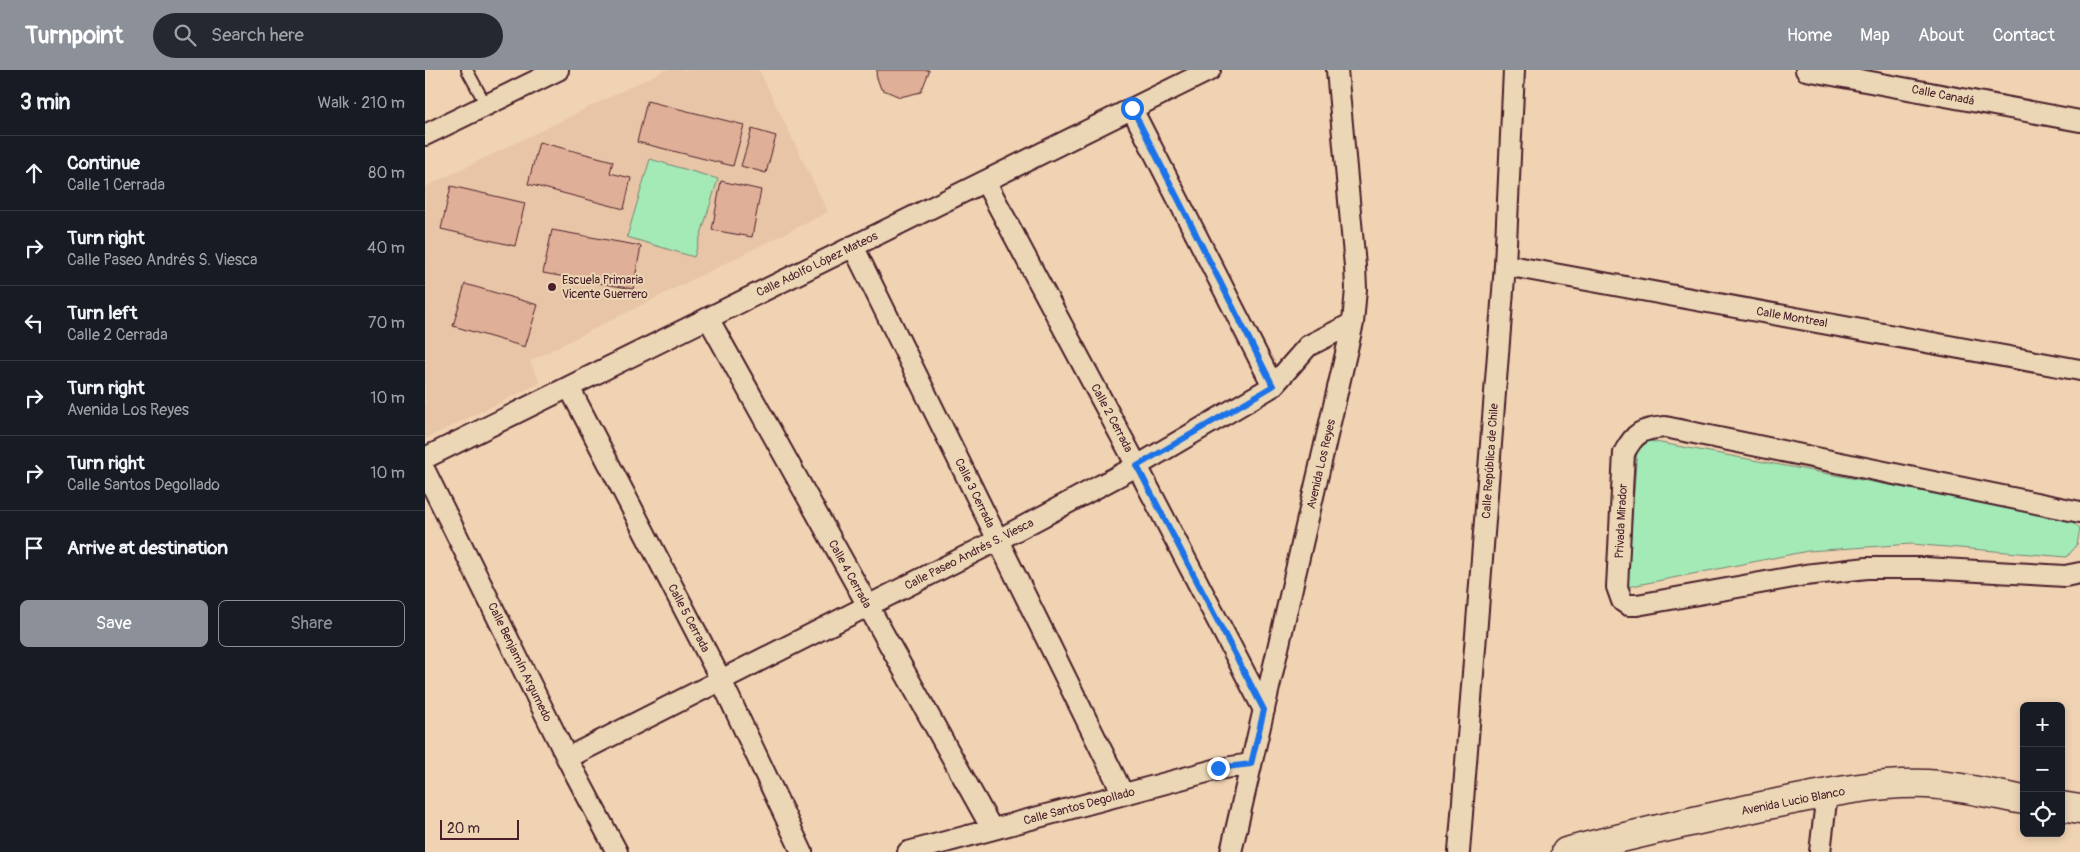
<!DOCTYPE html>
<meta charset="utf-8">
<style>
body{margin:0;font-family:Pangolin,sans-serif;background:#242831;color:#f1f3f6}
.controls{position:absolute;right:15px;bottom:15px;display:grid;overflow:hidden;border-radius:8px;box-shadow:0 2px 8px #0003}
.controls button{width:45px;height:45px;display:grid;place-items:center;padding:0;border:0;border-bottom:1px solid #363941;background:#171b24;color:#f1f3f6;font:25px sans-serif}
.scale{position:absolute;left:15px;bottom:12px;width:79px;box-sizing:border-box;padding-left:5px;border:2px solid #4a1f2b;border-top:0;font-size:14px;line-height:18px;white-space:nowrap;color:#4a1f2b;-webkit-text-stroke:4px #ebd7b5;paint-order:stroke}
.stop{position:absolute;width:15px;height:15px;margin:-11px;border:4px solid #1a73e8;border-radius:50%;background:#fff}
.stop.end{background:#1a73e8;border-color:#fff;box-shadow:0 1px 5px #0008}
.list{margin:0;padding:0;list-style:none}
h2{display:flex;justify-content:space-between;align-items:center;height:65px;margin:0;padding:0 20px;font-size:21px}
h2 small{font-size:16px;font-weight:400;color:#9ea1a6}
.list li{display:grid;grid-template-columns:32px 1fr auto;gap:15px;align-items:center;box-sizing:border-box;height:75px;padding:0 20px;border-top:1px solid #363941}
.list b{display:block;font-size:19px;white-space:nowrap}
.list p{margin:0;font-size:16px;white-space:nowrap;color:#9ea1a6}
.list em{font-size:16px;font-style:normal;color:#9ea1a6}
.actions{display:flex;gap:10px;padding:15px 20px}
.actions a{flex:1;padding:11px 0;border:1px solid #8c9099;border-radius:8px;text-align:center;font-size:18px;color:#8c9099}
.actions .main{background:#8c9099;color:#fff}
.icon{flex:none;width:28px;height:28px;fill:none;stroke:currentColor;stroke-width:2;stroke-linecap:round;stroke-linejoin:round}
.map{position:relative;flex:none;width:1655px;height:782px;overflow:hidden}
header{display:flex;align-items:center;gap:30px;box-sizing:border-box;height:70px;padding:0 25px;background:#8c9099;color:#fff}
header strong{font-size:24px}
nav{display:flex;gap:28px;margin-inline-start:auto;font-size:18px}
.search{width:350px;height:45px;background:#242831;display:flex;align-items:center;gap:12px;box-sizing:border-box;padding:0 18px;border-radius:28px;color:#9ea1a6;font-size:19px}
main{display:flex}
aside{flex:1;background:#171b24}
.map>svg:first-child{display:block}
.built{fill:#e8c5a7}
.green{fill:#a3eab7;stroke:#768471}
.building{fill:#e0af97;stroke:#4a1f2b}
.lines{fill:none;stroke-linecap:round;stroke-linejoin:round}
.lane-casing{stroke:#4a1f2b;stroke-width:14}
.street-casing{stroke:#4a1f2b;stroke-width:24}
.secondary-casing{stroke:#4a1f2b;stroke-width:31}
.lane{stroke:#ebd7b5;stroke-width:10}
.street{stroke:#ebd7b5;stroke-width:20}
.secondary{stroke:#ebd7b5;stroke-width:28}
.route{stroke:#1a73e8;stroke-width:6}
.poi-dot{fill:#4a1f2b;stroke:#ebd7b5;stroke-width:2}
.labels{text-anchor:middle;stroke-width:4;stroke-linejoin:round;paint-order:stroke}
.street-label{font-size:12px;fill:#4a1f2b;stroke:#ebd7b5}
.poi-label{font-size:12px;fill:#4a1f2b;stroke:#ebd7b5;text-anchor:start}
</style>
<header>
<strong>Turnpoint</strong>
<div class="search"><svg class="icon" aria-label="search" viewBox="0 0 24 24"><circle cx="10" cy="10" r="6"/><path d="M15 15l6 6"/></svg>Search here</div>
<nav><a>Home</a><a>Map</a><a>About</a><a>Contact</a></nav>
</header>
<main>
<aside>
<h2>3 min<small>Walk · 210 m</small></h2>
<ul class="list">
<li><svg class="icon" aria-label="ahead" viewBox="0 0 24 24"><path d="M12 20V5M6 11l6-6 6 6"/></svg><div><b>Continue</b><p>Calle 1 Cerrada</p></div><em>80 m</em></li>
<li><svg class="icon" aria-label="right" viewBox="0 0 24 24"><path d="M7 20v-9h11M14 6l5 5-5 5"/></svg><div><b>Turn right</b><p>Calle Paseo Andrés S. Viesca</p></div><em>40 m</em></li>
<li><svg class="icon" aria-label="left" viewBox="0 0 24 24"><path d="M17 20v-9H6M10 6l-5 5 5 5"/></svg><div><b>Turn left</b><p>Calle 2 Cerrada</p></div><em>70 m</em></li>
<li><svg class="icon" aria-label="right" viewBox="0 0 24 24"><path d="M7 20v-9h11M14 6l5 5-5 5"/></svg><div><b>Turn right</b><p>Avenida Los Reyes</p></div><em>10 m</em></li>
<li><svg class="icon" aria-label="right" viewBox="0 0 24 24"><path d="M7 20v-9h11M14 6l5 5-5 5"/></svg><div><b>Turn right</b><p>Calle Santos Degollado</p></div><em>10 m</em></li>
<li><svg class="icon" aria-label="arrive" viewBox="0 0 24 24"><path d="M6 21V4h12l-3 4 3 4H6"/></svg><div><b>Arrive at destination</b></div></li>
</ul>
<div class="actions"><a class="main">Save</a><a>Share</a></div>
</aside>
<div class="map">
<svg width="1655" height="782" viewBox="0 0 1655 782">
<rect width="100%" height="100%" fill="#f0d3b2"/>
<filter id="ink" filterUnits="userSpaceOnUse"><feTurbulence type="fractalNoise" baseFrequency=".02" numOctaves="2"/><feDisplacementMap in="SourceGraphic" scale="10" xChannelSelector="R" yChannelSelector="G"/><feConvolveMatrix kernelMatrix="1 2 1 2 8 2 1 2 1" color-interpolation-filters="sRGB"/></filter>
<g filter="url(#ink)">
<path class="built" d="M240 0H334L403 142 105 291 115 313 0 369V117Z"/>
<path class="green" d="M225 89 293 109 269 187 202 167Z
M1225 371 1643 448 1655 458 1652 475 1642 487 1486 474 1383 481 1202 517 1212 379Z"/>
<path class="building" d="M452 0H504V2L496 22 475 27 456 19 451 5Z
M222 31 319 55 308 96 212 72Z
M327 59 351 66 341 103 316 96Z
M114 72 188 91 185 103 206 108 199 139 103 114Z
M296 111 336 120 327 167 287 160Z
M26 116 100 133 90 176 16 159Z
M127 160 216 176 208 219 118 203Z
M40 214 113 235 100 277 28 256Z"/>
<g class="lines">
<defs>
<path id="lane" d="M42 0 61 35"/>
<path id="street" d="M1381 0 1655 51
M707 39 848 316
M0 65 133 0
M560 111 712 396 839 640
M428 176 698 724
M1080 195 1655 300
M283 248 567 759
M144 317 296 610 377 782
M0 388 785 0
M0 401 142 688 192 782
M1655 442 1240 357C1217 359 1210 362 1199 383L1192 517 1197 531 1203 535H1212L1380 505 1442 498H1500L1640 506 1655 503
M142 688 573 470 712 396 848 316 883 276 928 253
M483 782 793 699 826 694
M806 782 928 253 931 219 930 196 912 0
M1034 782 1080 195 1089 0
M1395 782 1402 723"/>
<path id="secondary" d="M1636 736 1655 739
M1141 782C1204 765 1268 751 1333 737 1388 726 1445 712 1502 714 1536 716 1565 724 1599 730"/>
</defs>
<use href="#lane" class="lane-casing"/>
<use href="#street" class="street-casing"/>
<use href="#secondary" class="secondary-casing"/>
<use href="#lane" class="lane"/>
<use href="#street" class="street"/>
<use href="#secondary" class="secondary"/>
</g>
</g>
<g class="lines" filter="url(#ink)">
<path class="route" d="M707 38 848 316 712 396 839 640 826 694 793 698"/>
</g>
<circle class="poi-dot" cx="127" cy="217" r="5"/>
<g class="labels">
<g class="street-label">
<text transform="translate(1518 25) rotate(11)" y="4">Calle Canadá</text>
<text transform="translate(392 194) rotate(-26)" y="4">Calle Adolfo López Mateos</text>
<text transform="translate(1367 247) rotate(10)" y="4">Calle Montreal</text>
<text transform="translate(687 348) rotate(62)" y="4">Calle 2 Cerrada</text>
<text transform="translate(1065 391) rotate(-86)" y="4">Calle República de Chile</text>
<text transform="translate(896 394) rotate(-77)" y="4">Avenida Los Reyes</text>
<text transform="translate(550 423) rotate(64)" y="4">Calle 3 Cerrada</text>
<text transform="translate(1196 451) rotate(-87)" y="4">Privada Mirador</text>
<text transform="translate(544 484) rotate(-27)" y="4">Calle Paseo Andrés S. Viesca</text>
<text transform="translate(425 504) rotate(61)" y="4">Calle 4 Cerrada</text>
<text transform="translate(264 548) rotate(62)" y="4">Calle 5 Cerrada</text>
<text transform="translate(95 592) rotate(64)" y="4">Calle Benjamín Argumedo</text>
<text transform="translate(1368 731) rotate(-11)" y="4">Avenida Lucio Blanco</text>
<text transform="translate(654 736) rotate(-15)" y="4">Calle Santos Degollado</text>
</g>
<g class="poi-label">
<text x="137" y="214">Escuela Primaria<tspan x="137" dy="14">Vicente Guerrero</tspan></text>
</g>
</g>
</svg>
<div class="controls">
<button>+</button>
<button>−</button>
<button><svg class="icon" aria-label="locate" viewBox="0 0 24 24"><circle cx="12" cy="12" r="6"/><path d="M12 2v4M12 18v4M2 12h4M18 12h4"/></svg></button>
</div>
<div class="scale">20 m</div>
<div class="stop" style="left:707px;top:38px"></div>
<div class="stop end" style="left:793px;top:698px"></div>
</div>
</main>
